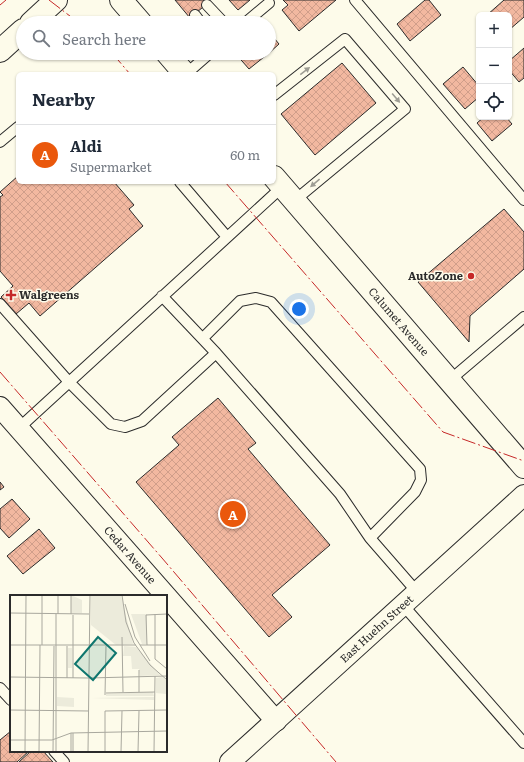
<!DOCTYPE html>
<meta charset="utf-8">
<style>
body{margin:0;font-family:Literata,serif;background:#f6f6f7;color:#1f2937}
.controls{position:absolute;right:12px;top:12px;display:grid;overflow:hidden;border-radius:6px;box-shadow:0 1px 3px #0004}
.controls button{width:36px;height:36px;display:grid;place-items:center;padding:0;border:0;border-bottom:1px solid #e0e1e3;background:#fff;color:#1f2937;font:20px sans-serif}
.you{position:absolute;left:299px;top:309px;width:14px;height:14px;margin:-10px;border:3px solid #fff;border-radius:50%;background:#1a73e8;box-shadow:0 0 0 6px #1a73e833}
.badge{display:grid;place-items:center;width:26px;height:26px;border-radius:50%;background:#ea580c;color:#fff;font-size:13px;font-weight:700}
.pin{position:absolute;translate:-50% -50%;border:2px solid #fff;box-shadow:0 1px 4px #0006}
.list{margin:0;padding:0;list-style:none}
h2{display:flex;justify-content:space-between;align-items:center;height:52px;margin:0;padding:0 16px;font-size:17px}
h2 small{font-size:13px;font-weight:400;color:#747a83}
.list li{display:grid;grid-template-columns:26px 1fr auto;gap:12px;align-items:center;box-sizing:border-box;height:60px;padding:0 16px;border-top:1px solid #e0e1e3}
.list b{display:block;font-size:15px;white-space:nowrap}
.list p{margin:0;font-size:13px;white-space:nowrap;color:#747a83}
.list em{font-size:13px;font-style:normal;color:#747a83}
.icon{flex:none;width:22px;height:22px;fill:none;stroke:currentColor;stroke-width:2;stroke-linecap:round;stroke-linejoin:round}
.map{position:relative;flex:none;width:524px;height:762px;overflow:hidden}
.search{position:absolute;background:#fff;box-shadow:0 1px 3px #0004;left:16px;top:16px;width:260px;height:44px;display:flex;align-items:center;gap:10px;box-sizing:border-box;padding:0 14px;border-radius:22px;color:#747a83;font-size:15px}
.panel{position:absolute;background:#fff;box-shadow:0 1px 3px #0004;left:16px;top:72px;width:260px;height:112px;border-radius:6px}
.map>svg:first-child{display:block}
.building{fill:url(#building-cross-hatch);stroke:#2b2b2b}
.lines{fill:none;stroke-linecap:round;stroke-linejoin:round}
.service-casing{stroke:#2b2b2b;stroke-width:12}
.minor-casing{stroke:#2b2b2b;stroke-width:22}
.tertiary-casing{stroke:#2b2b2b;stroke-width:24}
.primary-casing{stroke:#2b2b2b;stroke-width:24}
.service{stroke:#fdfbea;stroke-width:10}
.minor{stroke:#fdfbea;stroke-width:20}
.tertiary{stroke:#fdfbea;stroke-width:22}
.primary{stroke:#fdfbea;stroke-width:22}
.power{stroke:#c62828;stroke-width:1;stroke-dasharray:14 3 2 3;stroke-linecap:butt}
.oneway{fill:#9e9d94}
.poi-dot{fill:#c62828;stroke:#fdfbea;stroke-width:1.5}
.labels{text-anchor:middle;stroke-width:3;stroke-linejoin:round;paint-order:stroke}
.poi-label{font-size:11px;font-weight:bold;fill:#2b2b2b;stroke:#fdfbea;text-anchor:end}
.street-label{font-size:11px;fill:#2b2b2b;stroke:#fdfbea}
.inset-road{fill:none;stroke:#a9a89e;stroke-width:1}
.view{fill:#0f766e;fill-opacity:0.15;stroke:#0f766e;stroke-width:2}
.inset-edge{fill:none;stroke:#2b2b2b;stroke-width:2}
</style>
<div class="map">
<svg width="524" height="762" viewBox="0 0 524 762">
<defs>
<pattern id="building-cross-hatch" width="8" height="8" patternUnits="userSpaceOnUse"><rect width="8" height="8" fill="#f2b8a0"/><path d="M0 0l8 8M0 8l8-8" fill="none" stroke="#d09e8a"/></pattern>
</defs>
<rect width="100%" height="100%" fill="#fdfbea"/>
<path class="building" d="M175 0H207L209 2 190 18Z
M229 0H250L238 10Z
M283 0H336L299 31 282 10 288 5Z
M425 0H429L441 15 410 41 397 24Z
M504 0H524V17L509 30V15H487Z
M269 32 279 44 269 53Z
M524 48V78L519 82 509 70V61Z
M235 53H269L249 69Z
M342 63 376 103 315 155 281 114Z
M463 67 479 86V97L465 109 443 84Z
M484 117H506L512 124 492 141 477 123Z
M18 176V182H114L134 205 129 209 143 226 40 316 29 303 16 314 1 297 13 286 0 271V197L3 195 0 192Z
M504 209 524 232V269L470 316 469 342 418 282Z
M218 398 256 443 248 449 330 545 272 595 292 617 269 637 136 482 179 445 172 437Z
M0 482 4 487 0 490Z
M12 499 30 519 9 538 0 528V509Z
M39 529 55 548 23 574 7 556Z
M11 731V751H29L17 762H0V740Z
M31 751H43L53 762H19Z"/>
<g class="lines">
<defs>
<path id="service" d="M355 0 524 200
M207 5 224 23
M195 15 201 23
M245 23 269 3
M186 74 210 53
M274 95 345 39 405 109 294 201
M0 142 18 127
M180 182 227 237
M162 296 216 353 340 494 370 538 417 592
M0 304 69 382 111 424 125 427 142 421 216 353
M203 338 240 301 256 298 271 302 420 469 421 480 415 492 370 538
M450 380 524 317
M19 428 282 187
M403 605 524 743
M0 688 11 700
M54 751 64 762"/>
<g id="minor">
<path id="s1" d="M0 407 276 721"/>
<path id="s2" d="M230 762 524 495"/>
</g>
<path id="tertiary" d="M31 23 56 0
M0 51 23 30"/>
<g id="primary">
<path d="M121 0 141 23"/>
<path d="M167 53 185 74"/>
<path id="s3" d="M274 177 524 467"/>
</g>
</defs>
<use href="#service" class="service-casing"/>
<use href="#minor" class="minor-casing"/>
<use href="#tertiary" class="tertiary-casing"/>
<use href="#primary" class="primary-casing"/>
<use href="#service" class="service"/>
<use href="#minor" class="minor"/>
<use href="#tertiary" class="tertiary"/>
<use href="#primary" class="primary"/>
<path class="power" d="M49 0 79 23
M0 5 6 0
M112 53 130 74
M225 182 443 432 524 461
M0 372 162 558 336 762"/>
</g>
<defs><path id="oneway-solid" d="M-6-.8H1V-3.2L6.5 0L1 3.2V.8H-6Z"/></defs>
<g class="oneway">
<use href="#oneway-solid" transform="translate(305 71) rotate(-38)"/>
<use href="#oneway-solid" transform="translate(396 98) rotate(50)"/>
<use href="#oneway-solid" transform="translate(315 183) rotate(140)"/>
</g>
<g class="poi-dot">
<circle cx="471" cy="276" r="4"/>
<path d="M9 289h4v4h4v4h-4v4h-4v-4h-4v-4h4z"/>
</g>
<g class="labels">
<g class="poi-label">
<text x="463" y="280">AutoZone</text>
<text x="19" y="299" text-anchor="start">Walgreens</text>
</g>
<g class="street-label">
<text dy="4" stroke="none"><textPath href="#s3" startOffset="191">Calumet Avenue</textPath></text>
<text dy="4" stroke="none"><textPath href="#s1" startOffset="197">Cedar Avenue</textPath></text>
<text dy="4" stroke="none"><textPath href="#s2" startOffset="198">East Huehn Street</textPath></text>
</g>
</g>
<g transform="translate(10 595)">
<rect width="157" height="157" fill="#fdfbea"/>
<path d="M61 0 72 5V18H61ZM81 0H111L123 49 106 50 81 30ZM114 51 126 52 150 80 130 81 129 74H122L121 61H113ZM58 53H62V73H58ZM152 82 157 86V102L146 101 157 102 156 99 146 98V83ZM143 97 144 101H96V99ZM138 102H144V105L81 103Z" fill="#ecebdb"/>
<path d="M121 19H137V49H132ZM47 102 64 103V112L47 111Z" fill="#ecebdb"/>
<path class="inset-road" d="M112 0 116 27 124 48 140 70 157 85M115 9 125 42 140 66M0 18 79 19M48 19V0M61 19V0M145 19V64L157 74M63 20V83M112 42 113 97M0 50H126M32 50V0M130 50H157M137 50 136 20 157 19M46 51V19M57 51V83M0 71V18M129 75V97M0 82 79 83M79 83 157 81M96 98 145 97M95 100 96 51M0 115 79 116M0 145H42L61 138 157 136M15 157 16 0M29 157 30 50M43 157 44 51M46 157V51M61 157V138M63 157V138M78 157 80 0M95 157V116L157 115M111 157 112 116M128 157 129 116M144 157 145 81"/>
<path class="view" d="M88 42 106 58 83 85 65 69Z"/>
<rect width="157" height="157" class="inset-edge"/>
</g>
</svg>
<div class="controls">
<button>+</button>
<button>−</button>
<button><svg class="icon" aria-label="locate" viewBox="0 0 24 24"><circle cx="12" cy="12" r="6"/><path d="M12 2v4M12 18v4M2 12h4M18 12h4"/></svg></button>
</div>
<div class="you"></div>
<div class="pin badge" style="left:233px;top:514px">A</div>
<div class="search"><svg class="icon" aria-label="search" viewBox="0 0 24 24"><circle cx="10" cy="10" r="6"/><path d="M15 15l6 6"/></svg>Search here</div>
<section class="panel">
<h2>Nearby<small></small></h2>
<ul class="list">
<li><span class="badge">A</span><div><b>Aldi</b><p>Supermarket</p></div><em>60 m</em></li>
</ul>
</section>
</div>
